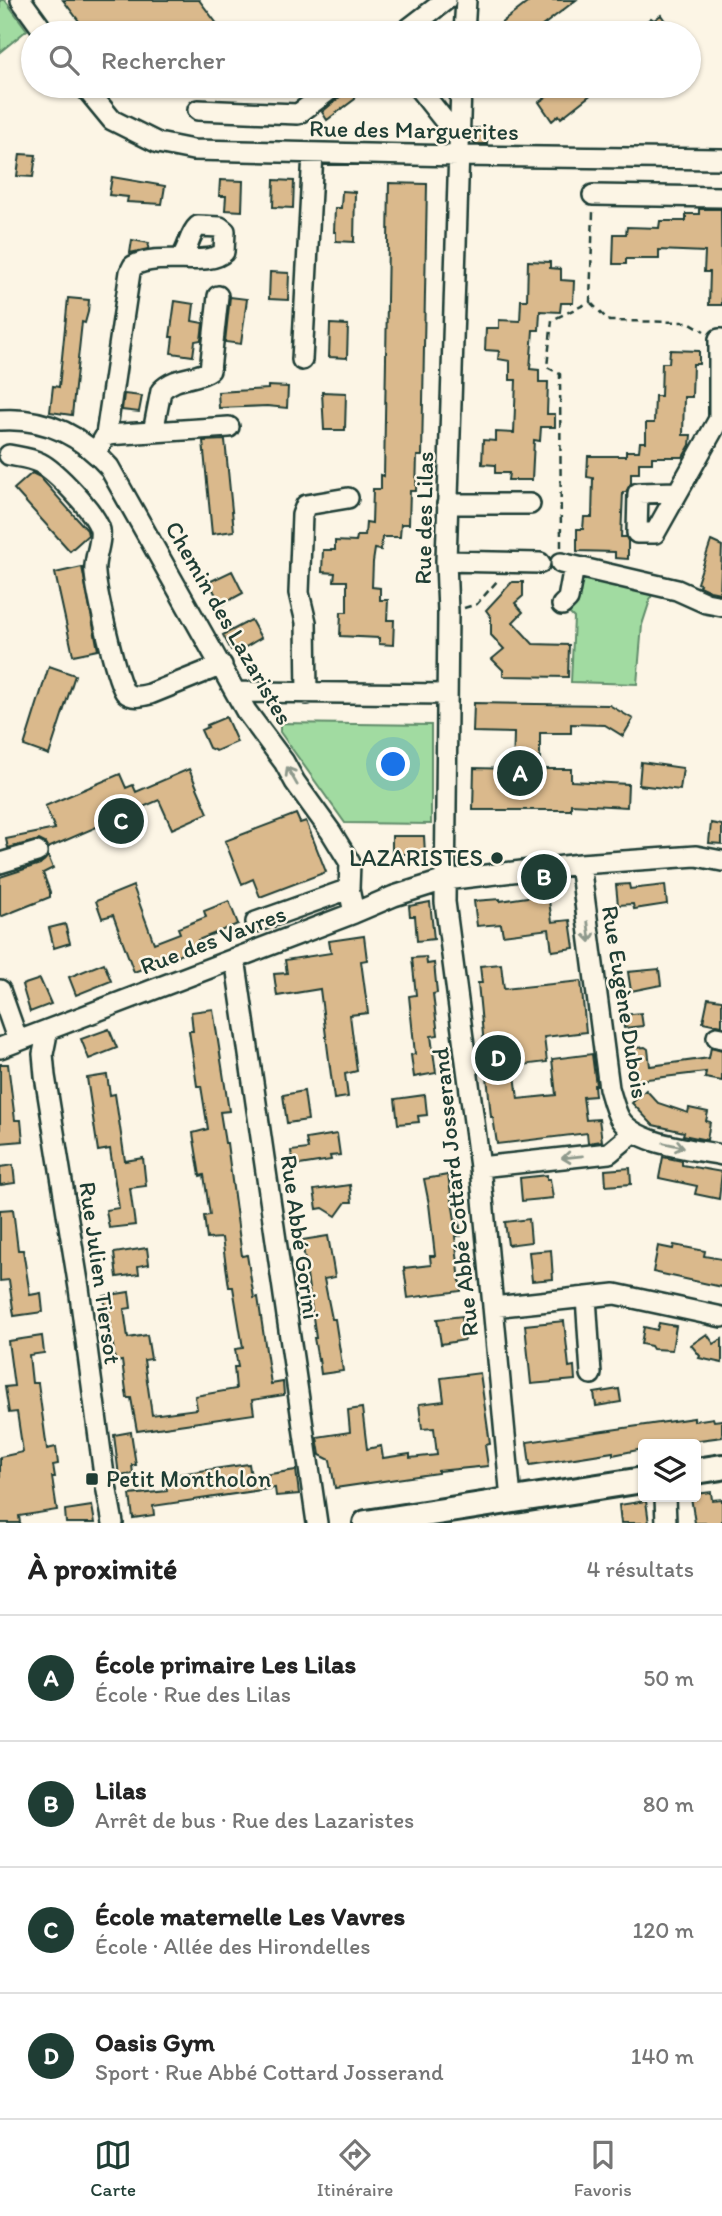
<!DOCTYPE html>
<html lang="fr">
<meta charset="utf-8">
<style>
body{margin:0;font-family:Itim,sans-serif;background:#f2f2f2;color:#222}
.controls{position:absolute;right:21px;bottom:21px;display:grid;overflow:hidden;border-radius:7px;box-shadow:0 2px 5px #0004}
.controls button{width:63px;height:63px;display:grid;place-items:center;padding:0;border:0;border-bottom:2px solid #e0e0e0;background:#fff;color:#222;font:35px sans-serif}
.you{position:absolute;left:394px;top:765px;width:24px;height:24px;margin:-18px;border:5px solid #fff;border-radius:50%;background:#1a73e8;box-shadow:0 0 0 10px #1a73e833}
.badge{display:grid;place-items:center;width:46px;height:46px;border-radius:50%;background:#1f3d34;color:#fff;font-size:23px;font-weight:700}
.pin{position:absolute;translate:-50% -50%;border:4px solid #fff;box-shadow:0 2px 7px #0006}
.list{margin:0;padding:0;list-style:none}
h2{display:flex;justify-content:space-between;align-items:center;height:91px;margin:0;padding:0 28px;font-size:30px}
h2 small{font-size:23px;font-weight:400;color:#767676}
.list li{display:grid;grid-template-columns:46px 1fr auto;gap:21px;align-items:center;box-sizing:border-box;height:126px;padding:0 28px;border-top:2px solid #e0e0e0}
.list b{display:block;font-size:26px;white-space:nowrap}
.list p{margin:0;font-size:23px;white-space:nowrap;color:#767676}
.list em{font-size:23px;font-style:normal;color:#767676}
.icon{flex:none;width:38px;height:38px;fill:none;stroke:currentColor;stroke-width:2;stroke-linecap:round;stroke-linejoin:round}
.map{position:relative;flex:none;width:722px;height:1523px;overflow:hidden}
.search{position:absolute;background:#fff;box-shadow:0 2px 5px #0004;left:21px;right:21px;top:21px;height:77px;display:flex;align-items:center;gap:18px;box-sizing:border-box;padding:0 24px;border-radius:38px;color:#767676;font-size:26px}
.sheet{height:595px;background:#fff}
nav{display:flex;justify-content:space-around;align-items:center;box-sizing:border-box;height:98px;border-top:2px solid #e0e0e0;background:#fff;font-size:19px;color:#767676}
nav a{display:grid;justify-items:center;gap:4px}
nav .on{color:#1f3d34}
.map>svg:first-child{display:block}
.green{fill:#a1dba1;stroke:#608c6a;stroke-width:2}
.building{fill:#dab98c;stroke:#1f3d34;stroke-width:2}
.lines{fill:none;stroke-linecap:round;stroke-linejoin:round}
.minor-casing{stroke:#1f3d34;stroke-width:24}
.major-casing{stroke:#1f3d34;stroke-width:30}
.path{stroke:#1f3d34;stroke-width:2.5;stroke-dasharray:7 5;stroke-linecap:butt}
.minor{stroke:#fcf5e5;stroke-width:19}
.major{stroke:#fcf5e5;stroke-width:24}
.oneway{stroke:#8e998c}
.poi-dot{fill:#1f3d34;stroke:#fcf5e5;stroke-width:2.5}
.labels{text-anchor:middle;stroke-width:5;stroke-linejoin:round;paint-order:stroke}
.street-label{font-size:24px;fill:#1f3d34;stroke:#fcf5e5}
.poi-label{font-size:24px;fill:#1f3d34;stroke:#fcf5e5;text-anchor:end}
</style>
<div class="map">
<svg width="722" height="1523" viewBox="0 0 722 1523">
<rect width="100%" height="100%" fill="#fcf5e5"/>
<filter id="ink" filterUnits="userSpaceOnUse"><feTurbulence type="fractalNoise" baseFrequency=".0143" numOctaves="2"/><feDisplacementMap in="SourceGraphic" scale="14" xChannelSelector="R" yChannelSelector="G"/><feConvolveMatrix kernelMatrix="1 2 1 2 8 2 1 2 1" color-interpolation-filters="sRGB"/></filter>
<g filter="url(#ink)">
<path class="green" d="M0 0H5L27 30 0 52Z
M576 571 653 591 642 625 637 684 571 682 574 618 564 608Z
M280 723 431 725V824L345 823 280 732Z"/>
<path class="building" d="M63 0H199L224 33H88Z
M531 0H576L533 33H507L500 24Z
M661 15 670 28 665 33H631L651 18 654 20Z
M353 86 355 99 327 120 322 112Z
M563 86H602L561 118 559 115 552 121 539 102Z
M472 128H488L487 144H475L472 139Z
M20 154 36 155 33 177 17 176Z
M112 177 165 186 162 204 127 202 128 197 109 195Z
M220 180 243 181 242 211 225 210 226 196H219Z
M274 180 294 181 293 208 273 207Z
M389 183 427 184 422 456H417L416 491H410L409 524H401L400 537H382L381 550 375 549 373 562 372 587 380 588V600H388L387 620H394L393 645 379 644V638L340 636 341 612H347V581H334L335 573 322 572 323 550H335V541L356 542 357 536H365L366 522 372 523 373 489H381V475L384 476Z
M342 191 355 192 354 242 336 241V232H334L335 208H341Z
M699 209H721L722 305H709L710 272H704L705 252 659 250V259H626V264H613L614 234H626L627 227 659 228 660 221H686V214H699Z
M132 240 149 243 148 249 130 253Z
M528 261 550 262V268L561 269V280L574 281 573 303H561L560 312 540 311 539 330H533L530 369 539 370V382H548L547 414H555V427H541L540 441 534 440 532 480H508L509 473H495V465L482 464 483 440 496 441V432L514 433 516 380H510V361L498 359 499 351 485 350 486 328H499V320L520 321 521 300H527Z
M270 272 289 273 288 300 269 299Z
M230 297 247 299 241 344 225 342Z
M68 298 89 300 88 312 85 323 82 322 72 415 50 412 53 386 59 387Z
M175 301 194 304 192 321 203 323 201 340 195 341 193 356 171 353 173 337H170Z
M330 324 348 325 347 358 329 357Z
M670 350 699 351V364H693L692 397H684L683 435H691L690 445 683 457H652V463H639V473H631V483L626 492H623L621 537H626L628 541V559L615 558V552L577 551V529H583L584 517H592L593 478 587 477 588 456H626V451H639L640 442H646V423H654L655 396H661L662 363H669Z
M268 386 288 387 287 408 267 406 219 408 218 392 268 389Z
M322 392 346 393 345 430H324Z
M124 394 142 396 139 412 122 410Z
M225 440 234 531 212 534 203 441Z
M32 473 40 477 87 530 88 535 70 551 14 489Z
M711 541 722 546 720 593 710 591 699 586 700 584 697 583Z
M82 567 98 650 73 655 55 573Z
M232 571 243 593 221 605 209 582Z
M512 582H523V596L515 603 523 612 513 622 533 644 569 645 568 677 503 676V670L492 659 504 649 491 635V617L486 610Z
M251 620 261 638 242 649 240 645 231 650 223 635Z
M49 666 75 675 49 755 24 746Z
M474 703 609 705 633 719 623 736 605 725 571 724V733H540V769H571V781L628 784 627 807 571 804V810H473L474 768 513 769 514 733 473 732Z
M226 717 237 742 216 751 209 748 201 730 208 727 207 725Z
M641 762 683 768 680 790 639 785Z
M189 769 208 813 172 829 159 800 48 848 45 843 39 840 8 848 6 839 55 829 45 806 120 774 126 788 133 785 136 792Z
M296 814 300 823 306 821 326 872 260 897 253 879 242 884 225 841Z
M711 823 722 825V844L709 843Z
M392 836H424L425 854H392Z
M48 856 53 868 43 873 50 892V897L0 917V877L40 864Z
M629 884 630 889 665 885 667 904 634 909 633 904 618 905 616 885Z
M133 886 154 943 180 933 178 928 206 917 204 911 229 901 238 924 198 940 201 947 134 972 113 915 102 918 96 901Z
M548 894 552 922 570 920 574 948 552 951 549 929 503 935 501 924 477 926 474 901 500 899V901Z
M430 902 434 939 417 941 415 916H410L409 906Z
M65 924 70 943 54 948 49 928Z
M364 936 367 960 361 961 368 1013 350 1015 357 1071 345 1074 348 1097 334 1099 320 989 277 996 274 974 287 973 285 960 331 953 329 941Z
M426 957 427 964 434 963 437 993 433 994 438 1035 431 1036 436 1073 414 1077 411 1055 415 1054 409 996 416 995 412 958Z
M104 963 111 981 76 995 69 977Z
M501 964 504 989 581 981 586 1032 544 1037 547 1062 514 1066 518 1099 556 1095 552 1059 592 1054 596 1085H594L595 1096 583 1097 586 1120 599 1119 602 1141 588 1143 587 1133 497 1144 493 1117H491L478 983H482L480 966Z
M659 969 661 985 631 991 628 972Z
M40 979 51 1004 30 1012 22 985Z
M708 998 722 1000V1026L703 1022Z
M213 1009 229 1111 220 1112 225 1143H227L242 1256 247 1255 254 1298 258 1297 271 1384 283 1382 284 1395 252 1400 254 1414 137 1431 131 1398H127L122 1361 115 1362 109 1311 106 1312 104 1296 129 1292 131 1308 124 1309 128 1338 147 1335 151 1359 144 1360 152 1415 197 1409 195 1396 236 1389 234 1367H238L235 1349 243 1348 233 1287H229L222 1238 207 1239 204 1216 210 1215 204 1175 200 1176 193 1133 208 1129 201 1086H197L189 1031H193L191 1012Z
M641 1013 643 1026 624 1028 623 1015Z
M109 1029 117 1048 89 1059 81 1039Z
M645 1047 648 1049 650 1066 709 1058 711 1047 722 1050V1081L705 1078 706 1072 631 1081 627 1049Z
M0 1064H8L15 1120H21L23 1141 0 1143Z
M107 1075 110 1095 115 1094 125 1161 143 1158 146 1186 130 1188 135 1225 109 1228 106 1210 119 1208 110 1149 98 1151 87 1078Z
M646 1090 658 1103 688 1113 689 1108 708 1112 706 1121 710 1122 707 1140 683 1135 684 1132 653 1125 632 1103Z
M304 1091 308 1120 287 1123 283 1095Z
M425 1095 427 1115 418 1116 419 1122 398 1124 395 1099Z
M337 1134 340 1155 330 1156 331 1160 293 1166 291 1151 308 1149 306 1139Z
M663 1157 682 1161V1165L722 1172 719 1199 695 1194 697 1186 659 1178Z
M13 1165 15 1183 0 1185V1167Z
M630 1168 631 1184 606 1186 605 1170Z
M448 1175 455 1220H459L461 1236H455L461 1291 408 1298 404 1268 431 1265 430 1256H435L429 1204 424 1179Z
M547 1175V1179H550L553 1198 522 1201 520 1178Z
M350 1185 352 1202H346L336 1216 323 1208 317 1209 314 1190Z
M13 1209 18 1250H23L30 1295 41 1293 43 1312 14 1316 9 1280 0 1281V1210Z
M529 1219 531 1242 508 1245 505 1222Z
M328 1236 335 1277 324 1279 332 1319H335L343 1371 321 1374 319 1359 318 1360 314 1338H316L302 1240Z
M674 1245 705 1251 704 1256 722 1259V1287L653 1272 658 1246 673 1249Z
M147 1248 149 1264 138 1266 139 1274 117 1277 114 1253Z
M551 1250 553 1279 532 1281 529 1252Z
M462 1316 465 1340 441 1344 437 1319Z
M564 1321 569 1367 574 1366 575 1380 531 1384 525 1325Z
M659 1323 676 1326 672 1350 653 1349 651 1346 641 1344 644 1327 657 1330Z
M707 1334 714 1344 722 1339V1363L699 1358 700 1356 691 1345Z
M42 1336 44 1353 29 1355 32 1383H38L47 1449 56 1447 58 1464 53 1465 55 1477H52L57 1510 19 1516 20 1523H0V1457L23 1452 17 1412 9 1413 5 1387 14 1386 8 1341Z
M480 1373 490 1444 485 1445 488 1466 438 1471V1473L335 1488 330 1460 320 1455 317 1437 350 1432 348 1410 362 1408 367 1449 381 1446 383 1458 410 1454V1458L437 1455 434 1428 422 1429 419 1404 444 1401 441 1378Z
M619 1389 621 1402 596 1406 594 1393Z
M694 1418V1421L713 1418 714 1421 722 1420V1437L669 1444H643V1449L613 1455V1452L530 1465 527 1442Z
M131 1432 136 1465H132L133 1474 119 1476 114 1435Z
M249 1464 251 1477 296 1470 299 1494 276 1496 275 1488 153 1506 154 1515 133 1518 130 1495 167 1491 165 1476Z
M711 1492 712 1500 722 1499V1523H695L691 1497H696V1494Z
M646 1501 649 1523H621L619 1505Z
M92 1506 95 1523H66L65 1510Z"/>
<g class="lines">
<defs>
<path id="minor" d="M21 0 45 33
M403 33 446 0
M464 33 466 0
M84 86 112 120 158 143 193 150 458 156 722 159
M417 86 459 139
M461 86 446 561 448 612 445 902 480 1167 511 1499
M198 110 298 114 335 86
M593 195 722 197
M302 360 313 153
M0 420C44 417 80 434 109 467L246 711 284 762 295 782 331 832 350 863 349 889 354 913
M153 432 229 427
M106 435 153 432 161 391C176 375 197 380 210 370L218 296
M96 452 106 435 130 272 133 266C159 251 208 268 224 252L225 231 220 227 198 226C189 234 189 248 181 258
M9 455C19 457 31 458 40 463 56 471 96 513 100 530 102 544 93 559 95 573 96 589 117 685 125 692 132 699 142 696 150 694L222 665
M678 492 638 493 637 533H655L719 419V339H722
M447 504H530
M446 561 540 563
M561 563 677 590 706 603 722 606
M562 605 568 599 574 566
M237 692 447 694
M307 694 306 622 299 593 302 515 306 505 348 498
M0 863 37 852
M580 864 609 1088C612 1098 615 1111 620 1119 637 1145 693 1149 722 1155
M256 922 349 889
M235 958 317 1523
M0 990 18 1041
M45 1031 46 1039 43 1054 45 1076 79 1288 104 1475 113 1523
M717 1037 722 1038
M0 1048 354 913 394 896 445 880 580 864 696 856 722 861
M480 1167 609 1153 633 1133
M586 1297 591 1374
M493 1307 615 1294 722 1317
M665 1497 666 1523"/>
<path id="major" d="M696 1471 722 1467
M366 1523 643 1480"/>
</defs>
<use href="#minor" class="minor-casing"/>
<use href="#major" class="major-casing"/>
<path class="path" d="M591 303 609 321 689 322 704 331
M561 547 560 374 547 367 552 320 590 302 593 212
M464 608 477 604 498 580"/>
<use href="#minor" class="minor"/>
<use href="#major" class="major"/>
</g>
<defs><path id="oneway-shaft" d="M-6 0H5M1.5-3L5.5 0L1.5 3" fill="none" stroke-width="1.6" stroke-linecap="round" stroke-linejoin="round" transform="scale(1.75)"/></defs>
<g class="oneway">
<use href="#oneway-shaft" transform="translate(292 776) rotate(-120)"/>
<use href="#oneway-shaft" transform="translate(589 932) rotate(83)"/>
<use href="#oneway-shaft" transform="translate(674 1145) rotate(12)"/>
<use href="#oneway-shaft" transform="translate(572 1157) rotate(174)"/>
</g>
</g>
<g class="poi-dot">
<circle cx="497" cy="858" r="7"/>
<rect x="85" y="1472" width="14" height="14" rx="3.5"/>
</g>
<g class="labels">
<g class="street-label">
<text transform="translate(414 130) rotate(1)" y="8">Rue des Marguerites</text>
<text transform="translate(424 518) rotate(-89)" y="8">Rue des Lilas</text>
<text transform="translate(229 623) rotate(60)" y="8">Chemin des Lazaristes</text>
<text transform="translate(213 940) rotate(-21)" y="8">Rue des Vavres</text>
<text transform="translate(625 1002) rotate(81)" y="8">Rue Eugène Dubois</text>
<text transform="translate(455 1192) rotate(-96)" y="8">Rue Abbé Cottard Josserand</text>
<text transform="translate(300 1237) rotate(82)" y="8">Rue Abbé Gorini</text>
<text transform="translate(100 1273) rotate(82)" y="8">Rue Julien Tiersot</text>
</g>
<g class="poi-label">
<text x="483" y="866">LAZARISTES</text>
<text x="106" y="1487" text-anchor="start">Petit Montholon</text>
</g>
</g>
</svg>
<div class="controls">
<button><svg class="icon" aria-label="layers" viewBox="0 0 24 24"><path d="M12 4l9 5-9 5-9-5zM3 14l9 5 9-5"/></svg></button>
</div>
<div class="you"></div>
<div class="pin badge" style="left:520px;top:773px">A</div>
<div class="pin badge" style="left:544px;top:877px">B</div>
<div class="pin badge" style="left:121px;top:821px">C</div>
<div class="pin badge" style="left:498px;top:1058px">D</div>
<div class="search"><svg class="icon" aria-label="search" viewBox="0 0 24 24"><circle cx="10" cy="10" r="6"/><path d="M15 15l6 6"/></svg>Rechercher</div>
</div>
<section class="sheet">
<h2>À proximité<small>4 résultats</small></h2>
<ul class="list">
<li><span class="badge">A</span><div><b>École primaire Les Lilas</b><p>École · Rue des Lilas</p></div><em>50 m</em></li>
<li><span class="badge">B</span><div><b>Lilas</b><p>Arrêt de bus · Rue des Lazaristes</p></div><em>80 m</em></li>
<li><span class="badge">C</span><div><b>École maternelle Les Vavres</b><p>École · Allée des Hirondelles</p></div><em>120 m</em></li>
<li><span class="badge">D</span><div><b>Oasis Gym</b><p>Sport · Rue Abbé Cottard Josserand</p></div><em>140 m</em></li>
</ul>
</section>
<nav>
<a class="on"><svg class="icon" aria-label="map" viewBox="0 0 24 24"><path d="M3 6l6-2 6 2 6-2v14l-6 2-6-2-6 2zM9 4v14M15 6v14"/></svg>Carte</a>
<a><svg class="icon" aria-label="directions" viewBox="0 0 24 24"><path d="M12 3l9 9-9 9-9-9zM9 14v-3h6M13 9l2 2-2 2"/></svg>Itinéraire</a>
<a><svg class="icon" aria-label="saved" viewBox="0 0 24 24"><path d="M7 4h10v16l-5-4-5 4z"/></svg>Favoris</a>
</nav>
